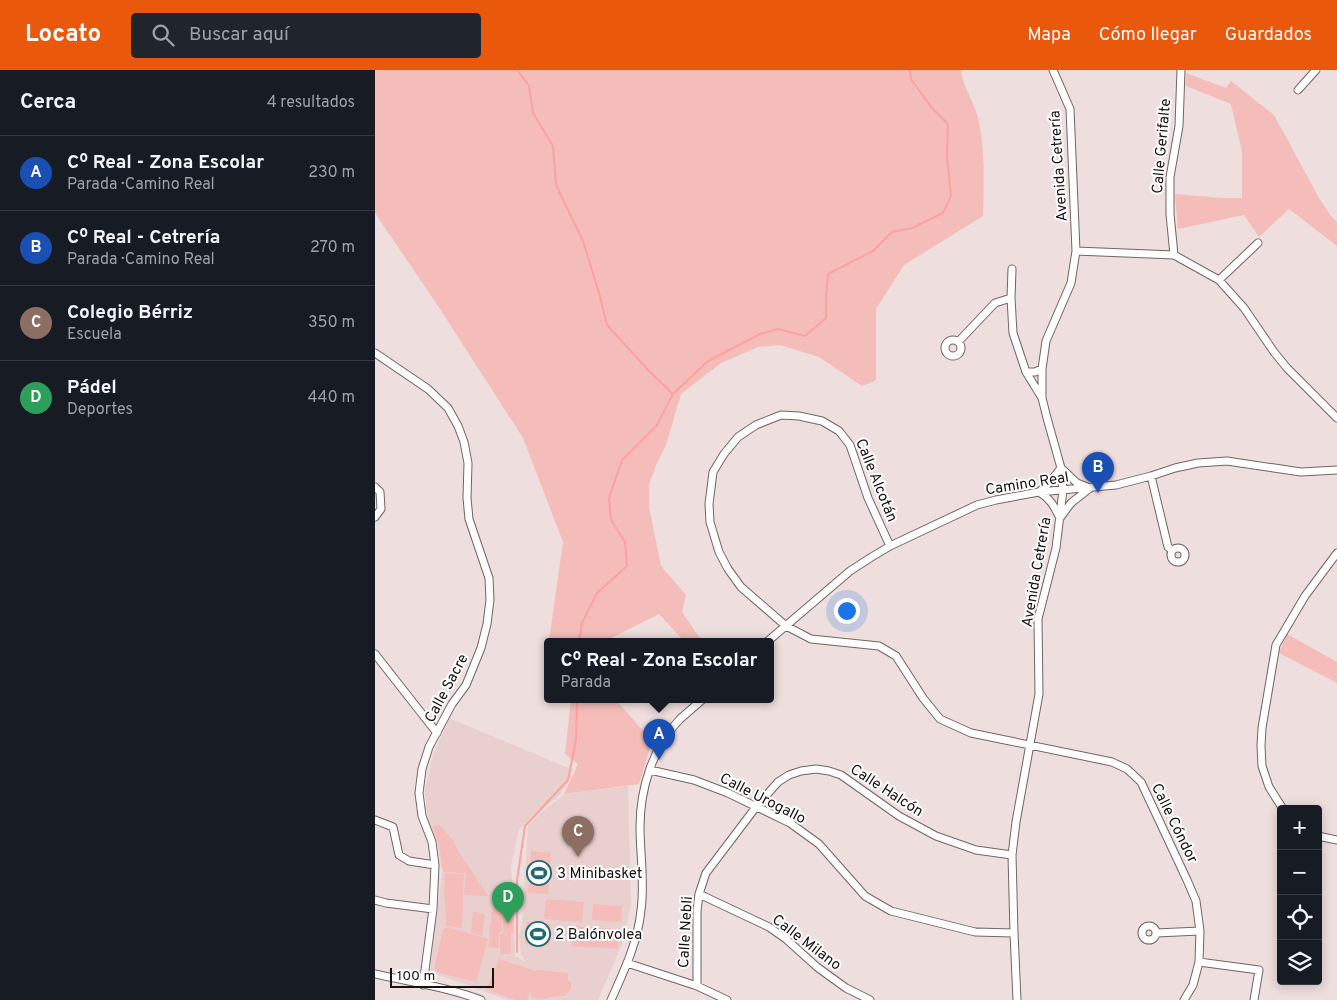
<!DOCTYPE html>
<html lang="es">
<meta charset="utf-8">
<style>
body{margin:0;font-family:Overpass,sans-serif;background:#20242c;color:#f1f3f6}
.controls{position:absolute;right:15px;bottom:15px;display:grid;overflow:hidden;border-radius:5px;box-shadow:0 2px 12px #0003}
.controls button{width:45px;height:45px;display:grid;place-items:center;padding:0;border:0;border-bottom:1px solid #363941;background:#171b24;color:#f1f3f6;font:25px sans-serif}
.scale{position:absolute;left:15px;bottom:12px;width:104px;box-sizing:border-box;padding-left:5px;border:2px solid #171111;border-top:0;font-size:14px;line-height:18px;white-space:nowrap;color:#171111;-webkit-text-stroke:4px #fff;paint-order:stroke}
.you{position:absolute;left:471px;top:540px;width:18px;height:18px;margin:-12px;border:4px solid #fff;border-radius:50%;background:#1a73e8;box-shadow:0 0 0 8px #1a73e833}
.badge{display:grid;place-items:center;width:32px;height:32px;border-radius:50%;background:#ea580c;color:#fff;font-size:16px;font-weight:700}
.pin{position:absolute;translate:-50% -41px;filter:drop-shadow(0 1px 2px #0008)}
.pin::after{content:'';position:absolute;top:26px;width:18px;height:15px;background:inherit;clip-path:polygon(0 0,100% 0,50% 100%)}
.popup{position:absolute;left:169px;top:568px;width:230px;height:65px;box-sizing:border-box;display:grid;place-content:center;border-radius:5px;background:#171b24;filter:drop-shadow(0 1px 4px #0005);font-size:16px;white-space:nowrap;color:#9ea1a6}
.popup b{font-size:19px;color:#f1f3f6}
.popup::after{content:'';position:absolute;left:50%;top:100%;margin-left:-10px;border:10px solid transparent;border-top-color:#171b24}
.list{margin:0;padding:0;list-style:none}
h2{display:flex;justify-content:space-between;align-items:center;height:65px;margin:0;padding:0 20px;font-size:21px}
h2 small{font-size:16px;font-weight:400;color:#9ea1a6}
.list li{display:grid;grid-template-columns:32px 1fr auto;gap:15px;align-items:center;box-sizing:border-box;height:75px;padding:0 20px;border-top:1px solid #363941}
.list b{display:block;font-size:19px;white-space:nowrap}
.list p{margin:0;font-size:16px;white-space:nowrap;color:#9ea1a6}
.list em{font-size:16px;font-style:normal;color:#9ea1a6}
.icon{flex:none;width:28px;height:28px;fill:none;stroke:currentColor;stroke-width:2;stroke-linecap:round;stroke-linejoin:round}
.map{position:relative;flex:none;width:962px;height:930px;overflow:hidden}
header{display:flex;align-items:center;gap:30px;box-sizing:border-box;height:70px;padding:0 25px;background:#ea580c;color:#fff}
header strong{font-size:24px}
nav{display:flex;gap:28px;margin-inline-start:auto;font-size:18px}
.search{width:350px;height:45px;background:#20242c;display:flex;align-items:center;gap:12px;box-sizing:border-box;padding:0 18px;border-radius:5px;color:#9ea1a6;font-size:19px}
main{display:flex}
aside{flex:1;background:#171b24}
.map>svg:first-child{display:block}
.built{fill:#e9d0cf}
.green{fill:#f4bdba}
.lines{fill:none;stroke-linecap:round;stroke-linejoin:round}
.stream{stroke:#fea19f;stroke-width:2}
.minor-casing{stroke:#736564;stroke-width:9}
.minor{stroke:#fff;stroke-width:7}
.labels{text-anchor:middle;stroke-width:4;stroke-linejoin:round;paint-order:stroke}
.street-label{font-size:15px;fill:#171111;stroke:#fff}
.poi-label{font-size:15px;fill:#171111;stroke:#fff;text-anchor:start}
</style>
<header>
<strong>Locato</strong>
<div class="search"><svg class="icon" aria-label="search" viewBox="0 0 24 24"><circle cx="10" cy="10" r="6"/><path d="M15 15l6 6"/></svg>Buscar aquí</div>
<nav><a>Mapa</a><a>Cómo llegar</a><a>Guardados</a></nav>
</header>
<main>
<aside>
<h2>Cerca<small>4 resultados</small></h2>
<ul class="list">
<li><span class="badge" style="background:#1a4fb4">A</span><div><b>Cº Real - Zona Escolar</b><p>Parada · Camino Real</p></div><em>230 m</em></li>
<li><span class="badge" style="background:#1a4fb4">B</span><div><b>Cº Real - Cetrería</b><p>Parada · Camino Real</p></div><em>270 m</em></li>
<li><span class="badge" style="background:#8d6e63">C</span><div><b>Colegio Bérriz</b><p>Escuela</p></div><em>350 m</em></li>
<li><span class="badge" style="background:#2e9e5b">D</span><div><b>Pádel</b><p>Deportes</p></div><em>440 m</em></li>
</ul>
</aside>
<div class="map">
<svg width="962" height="930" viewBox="0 0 962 930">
<rect width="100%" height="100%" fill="#eededd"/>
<path class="built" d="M74 648 198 700 192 714 182 728 161 743 144 759 136 796 139 841 140 886 151 892 146 884 144 865 147 855 153 755 170 739 190 724 253 716 256 835 247 874 223 930H133L55 902 67 802 62 773 52 745 50 720 57 688Z"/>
<path class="green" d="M0 0H586C588 19 601 34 604 52 610 83 609 115 608 146L529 195 501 239V310L487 316 444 287 405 275 383 277 346 293 306 324 291 375 281 395 274 415V437L286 496 311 525 307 542 327 571H309L284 544 230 571H174L188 472 148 368 63 236 0 143Z
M811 3 851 18 856 11 899 45 944 128 956 146 962 152V176L914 139 884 167 869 145 803 159 800 124 848 128H867V82L856 34 811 16Z
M912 564 962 592V613L904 583Z
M196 629H240L277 671 264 714 189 724 203 694 190 684Z
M64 755 80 772 79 774 113 826 89 825 91 803 68 802 64 774 57 757Z
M156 781 176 783 173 824 153 823Z
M70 803 89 804 87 858 71 856 70 828 69 827Z
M132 825 136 841 130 842 138 843V863H136V884H125V864L128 863V842L127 862 124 863 123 878 113 877 115 867 114 864 118 835Z
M171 829 209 832 207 852 169 849Z
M218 834 247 836 246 852 217 850Z
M98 842 110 844 107 866 96 863Z
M152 852 176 854 174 875 150 874Z
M198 856 244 859 243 879 197 876Z
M73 857 113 869 102 909 101 912 64 903 59 899 68 860Z
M124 889 161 901 162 900 193 903V911L196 912V919L190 926C186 926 181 926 177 927 168 929 167 930 157 927L155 923 157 916 152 930H140L111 919Z"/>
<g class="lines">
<path class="stream" d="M142 0 154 16 158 43 178 76 181 115 208 171 224 223 232 255 274 301 298 324
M204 571 207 553 222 523 252 496 250 472 236 450 234 428 247 390 282 355 298 324 333 291 385 264 403 259 430 266 451 248V227L453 204 498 181 517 162 537 158 568 143 576 126 572 87 573 54 556 37 536 9 535 0
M142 882V810L150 756 193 710 201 669 202 629"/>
<defs>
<path id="minor" d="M923 20 941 0
M701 181 799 185 844 210 869 238 899 282 912 298 962 348
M799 185 795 144V107L804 56 806 0
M637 199 636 228 638 263 651 302
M844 210 883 173
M570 278a8 8 0 1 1 16 0a8 8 0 1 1-16 0Z
M583 272 620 233 636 228
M0 283 53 319 73 338 83 356 89 372 93 393 92 428 94 449 114 508 115 530 112 554 106 578 91 615 77 634 54 677 47 699 44 723 47 746 57 772 60 795 58 839 48 915
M667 299 660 302H651L667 328
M686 398 702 413 712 417
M776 406 793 477 797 480
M0 417 5 422 6 439 0 447
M664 422C675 428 679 436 685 448L696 433 715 418
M664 422 675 412 686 398
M515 476 493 428 475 375 464 361 447 351 424 346 406 345 381 355 363 367 349 384 338 402 334 434 335 452 344 482 353 499 366 517 411 556 436 569 504 576 521 586 548 628 565 649 596 663 737 692 752 699 766 712 812 810 821 831 825 861 824 892 818 915 809 930
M796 485a7 7 0 1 1 14 0a7 7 0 1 1-14 0Z
M393 571 475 501 495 488 515 476 602 435 621 430 664 422 741 415 776 406 800 398 823 393 852 391 926 402 962 400
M0 584 62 663
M275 700 319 710 353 723 415 753 444 774 490 826 516 841 600 862 639 863
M908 739 894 717 887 696 886 676 887 658 901 575 930 526 962 483
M0 750 18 757 24 785 34 791 60 795
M943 766 962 770
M324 824 394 857 411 869 442 897 471 918 495 930
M0 830 11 833 58 839
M767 863a7 7 0 1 1 14 0a7 7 0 1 1-14 0Z
M781 863 825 861
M824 892 884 900 879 930
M252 893 322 916 352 930
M0 904C35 912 72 917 106 930
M322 916V841L324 824 331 803 381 737 403 712 414 705 426 701 441 699 454 701 466 705 524 746 561 766 601 780 637 785
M236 930C249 901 263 872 266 840 270 812 265 785 265 757 265 718 278 677 305 649 313 642 321 635 328 629
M642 930 639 863 637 785 641 752 664 624 663 549 681 478 688 420 686 398 672 348 667 328V299L671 271 696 213 701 181 695 39 678 0"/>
</defs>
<use href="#minor" class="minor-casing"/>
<use href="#minor" class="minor"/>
</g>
<defs>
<symbol id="stadium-ring" viewBox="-11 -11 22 22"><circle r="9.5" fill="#fff" stroke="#1e6a6f" stroke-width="1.5"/><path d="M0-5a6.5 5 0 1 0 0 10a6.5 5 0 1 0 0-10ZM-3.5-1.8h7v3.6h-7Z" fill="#1e6a6f"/></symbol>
</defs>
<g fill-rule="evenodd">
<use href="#stadium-ring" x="150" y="789" width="28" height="28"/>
<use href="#stadium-ring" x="149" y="850" width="28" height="28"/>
</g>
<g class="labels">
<g class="street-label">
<text transform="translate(786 76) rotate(-85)" y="5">Calle Gerifalte</text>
<text transform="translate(683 96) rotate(-94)" y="5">Avenida Cetrería</text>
<text transform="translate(502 410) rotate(68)" y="5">Calle Alcotán</text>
<text transform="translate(652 413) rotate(-9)" y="5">Camino Real</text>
<text transform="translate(661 502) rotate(-80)" y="5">Avenida Cetrería</text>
<text transform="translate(71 618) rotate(-62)" y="5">Calle Sacre</text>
<text transform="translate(512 720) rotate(33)" y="5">Calle Halcón</text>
<text transform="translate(388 728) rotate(27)" y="5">Calle Urogallo</text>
<text transform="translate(800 753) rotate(64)" y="5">Calle Cóndor</text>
<text transform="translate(310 862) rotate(-87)" y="5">Calle Nebli</text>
<text transform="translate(432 872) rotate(37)" y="5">Calle Milano</text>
</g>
<g class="poi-label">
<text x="182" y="808">3 Minibasket</text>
<text x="180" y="869">2 Balónvolea</text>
</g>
</g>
</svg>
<div class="controls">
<button>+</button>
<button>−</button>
<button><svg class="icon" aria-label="locate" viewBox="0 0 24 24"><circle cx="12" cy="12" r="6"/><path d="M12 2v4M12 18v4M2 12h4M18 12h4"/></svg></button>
<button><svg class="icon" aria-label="layers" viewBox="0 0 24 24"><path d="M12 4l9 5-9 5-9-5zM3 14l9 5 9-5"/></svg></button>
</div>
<div class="scale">100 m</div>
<div class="you"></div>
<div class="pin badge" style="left:284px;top:690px;background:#1a4fb4">A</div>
<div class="popup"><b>Cº Real - Zona Escolar</b>Parada</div>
<div class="pin badge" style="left:723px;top:423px;background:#1a4fb4">B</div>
<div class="pin badge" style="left:203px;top:787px;background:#8d6e63">C</div>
<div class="pin badge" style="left:133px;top:853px;background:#2e9e5b">D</div>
</div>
</main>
